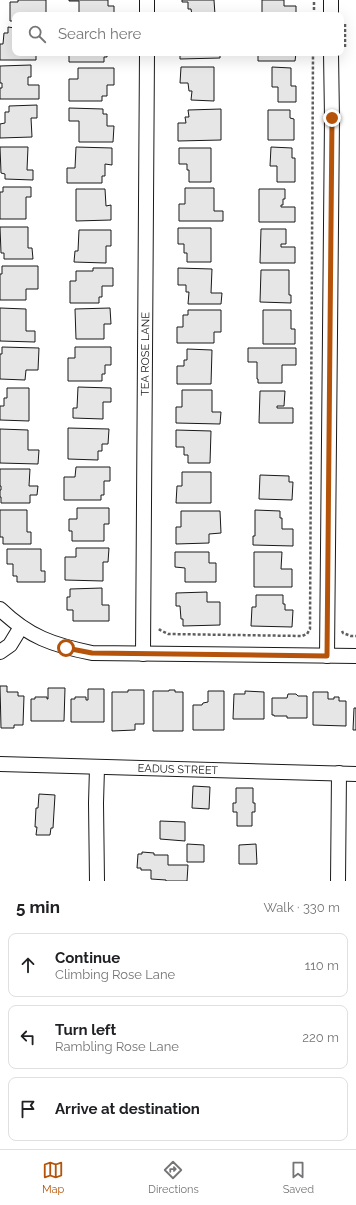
<!DOCTYPE html>
<meta charset="utf-8">
<style>
body{margin:0;font-family:Raleway,sans-serif;background:#f2f2f2;color:#202124}
.stop{position:absolute;width:12px;height:12px;margin:-9px;border:3px solid #b45309;border-radius:50%;background:#fff}
.stop.end{background:#b45309;border-color:#fff;box-shadow:0 1px 4px #0008}
.list{margin:0;padding:0;list-style:none}
h2{display:flex;justify-content:space-between;align-items:center;height:52px;margin:0;padding:0 16px;font-size:17px}
h2 small{font-size:13px;font-weight:400;color:#757577}
.list li{display:grid;grid-template-columns:26px 1fr auto;gap:12px;align-items:center;box-sizing:border-box;height:64px;margin:0 8px 8px;padding:0 8px;border:1px solid #e0e0e0;border-radius:8px}
.list b{display:block;font-size:15px;white-space:nowrap}
.list p{margin:0;font-size:13px;white-space:nowrap;color:#757577}
.list em{font-size:13px;font-style:normal;color:#757577}
.icon{flex:none;width:22px;height:22px;fill:none;stroke:currentColor;stroke-width:2;stroke-linecap:round;stroke-linejoin:round}
.map{position:relative;flex:none;width:356px;height:881px;overflow:hidden}
.search{position:absolute;background:#fff;box-shadow:0 4px 16px #0002;left:12px;right:12px;top:12px;height:44px;display:flex;align-items:center;gap:10px;box-sizing:border-box;padding:0 14px;border-radius:8px;color:#757577;font-size:15px}
.sheet{height:268px;background:#fff}
nav{display:flex;justify-content:space-around;align-items:center;box-sizing:border-box;height:56px;border-top:1px solid #e0e0e0;background:#fff;font-size:11px;color:#757577}
nav a{display:grid;justify-items:center;gap:2px}
nav .on{color:#b45309}
.map>svg:first-child{display:block}
.building{fill:#e6e6e6;stroke:#1a1a1a}
.lines{fill:none;stroke-linecap:round;stroke-linejoin:round}
.street-casing{stroke:#1a1a1a;stroke-width:16}
.path{stroke:#5f5f5f;stroke-width:2.5;stroke-dasharray:3 2;stroke-linecap:butt}
.street{stroke:#fff;stroke-width:14}
.route{stroke:#b45309;stroke-width:5}
.labels{text-anchor:middle;stroke-width:3;stroke-linejoin:round;paint-order:stroke}
.street-label{font-size:11px;fill:#1a1a1a;stroke:#fff}
</style>
<div class="map">
<svg width="356" height="881" viewBox="0 0 356 881">
<rect width="100%" height="100%" fill="#fff"/>
<path class="building" d="M18 0H46V15H15V21H10V2H18Z
M69 0H108V6H114V15H79V1H69Z
M182 0H214L215 15H192L191 9H188V2H182Z
M262 0H284V6H296V15H262Z
M8 27 15 28V53H36V60H0V44H3L4 33H8Z
M69 53H107V57H104V62H69Z
M180 53H220V58L180 59Z
M258 53H296L295 61H258Z
M31 65V77H28V85H39V99H0V88H2V83H0V66Z
M181 67H214V101L191 100 192 91H189L188 83H180Z
M272 67 291 68V86H296V102H278V87H272Z
M78 68H114V85H107V96H102V101H69V79H78Z
M37 105V118H31L32 137 0 138V124L5 123V112H9V106Z
M69 108 103 109V114H107V126H114L113 142H79V121H69Z
M221 109V140L178 141V123H186L185 117H189L188 110Z
M268 110H290V118L294 119V140H268Z
M0 147H28L27 170H33V180L5 179V174L1 173Z
M76 147 112 148V165L105 164V176H102V183H67V168H75Z
M271 147 292 148V158H295V182H277V166H270Z
M179 148H211V182H189V170H187V164H179Z
M3 187H31V197H26V219H0V192H3Z
M185 188H214V211H223V221H179V204H185Z
M76 189H105L106 206 111 205V220L76 221Z
M259 189H285V199H283V205H281V207H295V222H259Z
M0 227H28V248H32L33 259H4V253H1Z
M178 228H211V262H187V253H184V244H178Z
M261 229H286V244H281V247H295V263H260Z
M79 230H111V246H106V263L74 262 75 251H78Z
M2 266H38V289H26V300H0V274H2Z
M93 268H113V286H102V297H99V303H70V281H76V271H93Z
M178 268 212 269 211 293H222L221 304H188L189 292H186V285H178Z
M261 270H289V295H291V303L260 302Z
M0 308 26 309V331H35V342L0 341Z
M110 308 111 324H104V339H76L75 309Z
M188 310H221V332H214V343H177V327H183V315H188Z
M263 310H291V329H295V344H263Z
M2 347 39 348 38 370H26L25 380 0 379V354H2Z
M75 347H111V365H105V374H102V381H68V358H75Z
M248 348H296V365H282V383H258V379H257V362H248Z
M187 349 212 350 211 384H177V366H184V360H187Z
M78 387 111 388V402H103V419L73 418V408H77Z
M7 388H29V421L0 420V406H4V398H7Z
M182 390H212V412H221L220 424 176 423V407H182Z
M260 391H285L284 406H277V408H293V423H259Z
M68 428 109 429 108 444H102V451H98V460L68 459Z
M0 429 28 430V450H39L38 464 0 463Z
M176 430 211 431 210 463H188V455H184V447H176Z
M76 467H110V481H104V495H101V500H64V477H75Z
M0 469H30L29 486H38L37 495H30V503H1V497H0V490H1V486H0Z
M182 472H211V503H176L177 486H182Z
M260 475 289 476V482H293L292 500 259 499Z
M77 508H109V524H104V541H72V531H69V519H77Z
M0 510H27V532H31V544H3V537H0Z
M255 510 280 511V518H282V529H293V546L253 545V536H255Z
M181 511H220L221 533 209 534V543L176 544V527H181Z
M76 548H109L108 562H103V581L65 580V557H76Z
M7 549H41V571H45V582H17V576H13V564H7Z
M175 552H209V563H216V582H185V568L175 567Z
M254 552H282L281 569H292V587H254Z
M102 588V605H109V621H73V610H67V597H70V589Z
M207 592V602H220V625L183 626V619H181L180 606H176V593Z
M256 595H283V604H285V610H293L292 627 251 626 252 607H256Z
M0 686H7V692H18V696H24L23 725H14V728H1Z
M48 688H65L64 721H31V699H35V697H47V699H48Z
M88 689H104V722H71V699H75V697H86V700H88Z
M128 690H144V724H135V730L112 731V692H128Z
M169 690H175V692H183V731H153V691H169Z
M208 691H224V730H193V705H202L203 703 208 702Z
M245 691 264 692V719H233L234 694H245Z
M313 692H328V699H334V697H339V701H346V726L313 725Z
M288 694H296L298 696H307V718H287V716H274V715H272V698H287Z
M354 708H356V730H353Z
M193 786 210 787 209 809 192 808Z
M236 788H253V803H255V812H252V826H237V812H233V803H236Z
M39 794 55 795 53 828H51L50 835H36L37 827H35L36 808H38Z
M160 821 185 822V841L160 839Z
M187 844 204 845V862H187Z
M256 844 257 864H239V845Z
M142 852 154 853V855H168V865H188L187 881H166V880L151 879V870H141V868H137L138 854H142Z"/>
<g class="lines">
<defs>
<g id="street">
<path d="M147 15V0"/>
<path d="M331 15V0"/>
<path d="M0 609C29 637 53 645 92 653L356 656"/>
<path d="M0 652 10 645 21 627"/>
<path id="s1" d="M143 654 147 53"/>
<path d="M327 656 332 118 331 53"/>
<path id="s2" d="M0 764 356 774"/>
<path d="M97 881 96 803 97 768"/>
<path d="M338 881 339 773"/>
</g>
</defs>
<use href="#street" class="street-casing"/>
<path class="path" d="M314 15V0
M345 47V22
M159 629 160 630 168 634 302 636 307 634 310 629 313 53
M342 631 343 633 351 636H356"/>
<use href="#street" class="street"/>
</g>
<g class="lines">
<path class="route" d="M66 648 92 653 327 656 332 118"/>
</g>
<g class="labels">
<g class="street-label">
<text dy="4" stroke="none"><textPath href="#s1" startOffset="300">TEA ROSE LANE</textPath></text>
<text dy="4" stroke="none"><textPath href="#s2" startOffset="178">EADUS STREET</textPath></text>
</g>
</g>
</svg>
<div class="stop" style="left:66px;top:648px"></div>
<div class="stop end" style="left:332px;top:118px"></div>
<div class="search"><svg class="icon" aria-label="search" viewBox="0 0 24 24"><circle cx="10" cy="10" r="6"/><path d="M15 15l6 6"/></svg>Search here</div>
</div>
<section class="sheet">
<h2>5 min<small>Walk · 330 m</small></h2>
<ul class="list">
<li><svg class="icon" aria-label="ahead" viewBox="0 0 24 24"><path d="M12 20V5M6 11l6-6 6 6"/></svg><div><b>Continue</b><p>Climbing Rose Lane</p></div><em>110 m</em></li>
<li><svg class="icon" aria-label="left" viewBox="0 0 24 24"><path d="M17 20v-9H6M10 6l-5 5 5 5"/></svg><div><b>Turn left</b><p>Rambling Rose Lane</p></div><em>220 m</em></li>
<li><svg class="icon" aria-label="arrive" viewBox="0 0 24 24"><path d="M6 21V4h12l-3 4 3 4H6"/></svg><div><b>Arrive at destination</b></div></li>
</ul>
</section>
<nav>
<a class="on"><svg class="icon" aria-label="map" viewBox="0 0 24 24"><path d="M3 6l6-2 6 2 6-2v14l-6 2-6-2-6 2zM9 4v14M15 6v14"/></svg>Map</a>
<a><svg class="icon" aria-label="directions" viewBox="0 0 24 24"><path d="M12 3l9 9-9 9-9-9zM9 14v-3h6M13 9l2 2-2 2"/></svg>Directions</a>
<a><svg class="icon" aria-label="saved" viewBox="0 0 24 24"><path d="M7 4h10v16l-5-4-5 4z"/></svg>Saved</a>
</nav>
